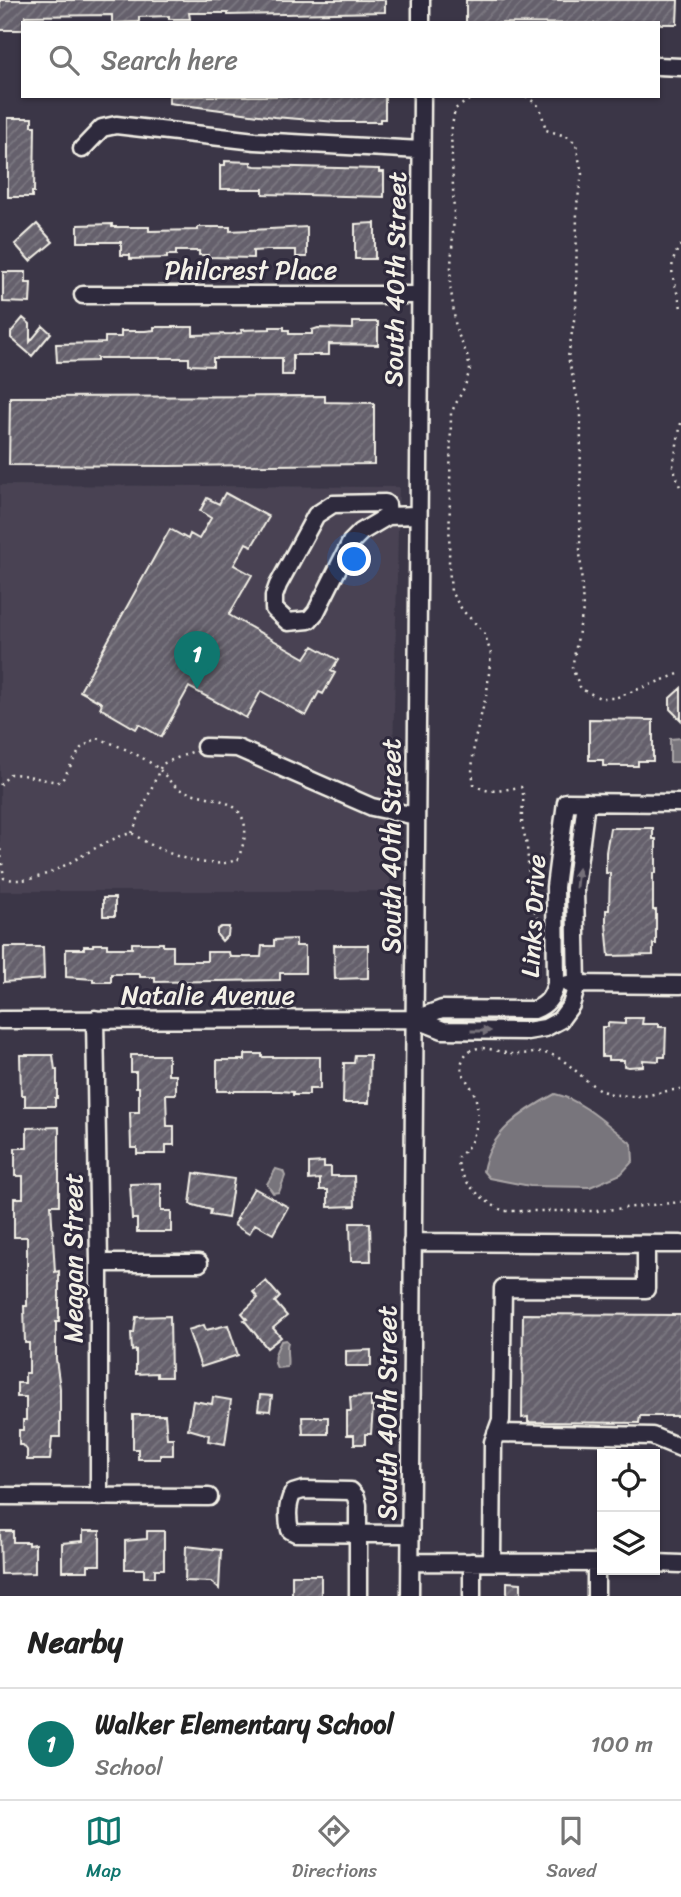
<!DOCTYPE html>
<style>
body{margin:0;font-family:Sriracha,sans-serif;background:#f2f2f2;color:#222}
.controls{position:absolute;right:21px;bottom:21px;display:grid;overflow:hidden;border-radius:0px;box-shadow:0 2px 5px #0004}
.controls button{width:63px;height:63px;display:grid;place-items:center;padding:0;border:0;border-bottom:2px solid #e0e0e0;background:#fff;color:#222;font:35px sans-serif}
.you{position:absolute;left:355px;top:560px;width:24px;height:24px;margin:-18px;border:5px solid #fff;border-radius:50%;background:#1a73e8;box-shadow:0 0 0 10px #1a73e833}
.badge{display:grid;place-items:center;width:46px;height:46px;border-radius:50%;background:#0f766e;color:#fff;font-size:23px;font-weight:700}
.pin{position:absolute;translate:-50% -58px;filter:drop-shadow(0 2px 4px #0008)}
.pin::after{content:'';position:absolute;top:37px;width:24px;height:21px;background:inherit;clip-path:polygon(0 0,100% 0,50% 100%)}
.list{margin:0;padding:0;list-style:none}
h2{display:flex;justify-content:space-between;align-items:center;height:91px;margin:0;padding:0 28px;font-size:30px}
h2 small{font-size:23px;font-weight:400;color:#767676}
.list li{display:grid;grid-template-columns:46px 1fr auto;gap:21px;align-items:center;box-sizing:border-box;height:112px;padding:0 28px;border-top:2px solid #e0e0e0}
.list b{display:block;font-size:26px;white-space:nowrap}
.list p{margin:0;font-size:23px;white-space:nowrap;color:#767676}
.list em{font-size:23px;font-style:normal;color:#767676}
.icon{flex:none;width:38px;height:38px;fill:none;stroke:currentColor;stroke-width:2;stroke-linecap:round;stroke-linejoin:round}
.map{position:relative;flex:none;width:681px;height:1596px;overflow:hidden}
.search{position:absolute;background:#fff;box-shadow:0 2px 5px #0004;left:21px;right:21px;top:21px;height:77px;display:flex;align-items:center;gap:18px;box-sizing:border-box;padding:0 24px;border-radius:0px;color:#767676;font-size:26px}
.sheet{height:203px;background:#fff}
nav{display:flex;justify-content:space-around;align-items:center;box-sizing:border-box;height:98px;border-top:2px solid #e0e0e0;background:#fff;font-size:19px;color:#767676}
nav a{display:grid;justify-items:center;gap:4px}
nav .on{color:#0f766e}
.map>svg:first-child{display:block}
.built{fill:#484352}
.water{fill:#78747b;stroke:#aaa6a7;stroke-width:2}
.building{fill:url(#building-hatch);stroke:#f4f1e8;stroke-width:2}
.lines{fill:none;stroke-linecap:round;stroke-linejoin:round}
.minor-casing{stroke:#f4f1e8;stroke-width:21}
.path{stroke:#f4f1e8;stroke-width:2.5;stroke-dasharray:2 5;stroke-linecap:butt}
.minor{stroke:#2f2a3d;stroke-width:16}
.oneway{fill:#747079}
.labels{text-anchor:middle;stroke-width:6;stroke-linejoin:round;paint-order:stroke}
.street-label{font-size:26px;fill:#f4f1e8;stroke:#2f2a3d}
</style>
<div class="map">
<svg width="681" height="1596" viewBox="0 0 681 1596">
<defs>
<pattern id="building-hatch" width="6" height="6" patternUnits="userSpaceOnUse" patternTransform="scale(1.75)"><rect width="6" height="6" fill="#65616c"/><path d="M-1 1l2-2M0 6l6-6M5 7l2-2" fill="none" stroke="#7c7881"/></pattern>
</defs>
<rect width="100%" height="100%" fill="#3b3647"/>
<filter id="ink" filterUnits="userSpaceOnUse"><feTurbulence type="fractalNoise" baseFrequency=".0143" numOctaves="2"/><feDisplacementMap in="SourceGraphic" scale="14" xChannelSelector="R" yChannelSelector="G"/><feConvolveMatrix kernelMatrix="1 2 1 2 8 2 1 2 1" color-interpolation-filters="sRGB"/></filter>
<g filter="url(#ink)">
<path class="built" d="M0 485 399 487 390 891H0Z"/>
<path class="water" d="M681 738V762H670V739Z
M555 1094C581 1099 611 1128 632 1144L633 1161 621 1174 590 1187 530 1186 489 1178 483 1171C490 1132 523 1111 555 1094Z
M276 1169 283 1171 285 1176 279 1192 273 1193 267 1184Z
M286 1340 288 1342C285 1349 289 1360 287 1367L277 1368C271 1357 277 1350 281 1341Z"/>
<path class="building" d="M0 0H385V12L228 15V13H189L190 19H169V16L139 17V22L112 23V15L25 16 23 30H0Z
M466 0H678L677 24 466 23Z
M169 96H385V119H380V122H337L274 117 169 103Z
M8 118H32V126H35L34 192H32V197H8Z
M225 161 251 162V165L255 166 379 169V172H384V197L263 194V189H220V165H225Z
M375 223V259H355V224Z
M37 224 53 242 30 261 15 244Z
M112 224V227H149V231L198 230V227H230V231L307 227V257H296V250H267L253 251V258L208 257V255H199V251H176V255H167V258L130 259V255H121V242H78V225Z
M3 272H26V283H31L30 303 3 302Z
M23 318 30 324V342L43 326 51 333 32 356 11 338V332Z
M353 322H378V345L329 344V355H293V375H282V358H213V366L189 365V358H97V361L57 362 56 344 105 343V337H121V331H145L154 330V327H193V335L232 334 242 333 241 330 270 329V327H284V330H289V334H312V330L318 328 353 329Z
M325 396V402L374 403V464L169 466 9 465 10 397Z
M225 493 269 517 252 546 246 543 234 565 252 575 229 615 305 658 313 646 338 660 331 671 335 673 323 694 319 692 306 716 261 691 246 718 189 687 161 737 139 724 136 729 100 708 102 703 80 691 170 529 188 539 190 534 199 539 211 518 200 511 207 498 219 504Z
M681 688V720L670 709V698Z
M589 719 653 720V761H638V766H603V760H589Z
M610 828H653V839H656V873H653V910H656V944H653V955L609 956 606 923V910H609L610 873H606V852Z
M103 898H115V916H103Z
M221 927H229L228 935 222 941 217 935V930Z
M296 939V946H305V973H280V980L155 982V977H140V974H111V982H93V979L66 977V949H84V946H93V944H107V948H132V943H163V946H173V961H207V952H229L230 957H261L262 946H274V940Z
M334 945H368V978L335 979Z
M4 947H43L44 979 4 982Z
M625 1018H643L642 1024H659V1027H666L665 1057H659V1061L643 1060V1066L628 1067 624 1066V1060H608V1057H602V1027H608V1023L625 1024Z
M245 1054H262V1057H320V1089H309V1095H293V1092L280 1091H217V1060H245Z
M20 1055H53L55 1070H57V1098H55V1106H25V1095H21Z
M131 1055H168V1075H176V1094H166L167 1126H174V1145H166V1154H137V1148H131L130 1112H139V1087H136V1072H131Z
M355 1055H370L369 1103H343L344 1063H354Z
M59 1127V1205H51L55 1272 59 1271V1322H56V1359L60 1388V1437H52L50 1460H27V1450L23 1445H19V1430H23V1420H26V1397H17V1383H25V1373H29V1343H25L24 1306H27V1237H14V1198H23V1176H15V1148H27V1128Z
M324 1162V1167H331V1176H354L355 1206 328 1207V1190H320V1179L309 1180V1163Z
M194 1173 234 1179 228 1218 210 1215 211 1210 190 1204Z
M161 1183V1211H171V1232H137V1219H132L130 1184Z
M254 1188 288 1207 273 1234 255 1224 249 1234 234 1225 238 1219H236Z
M350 1223H370L371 1261H351Z
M266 1281 280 1297 275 1302 287 1316 273 1328 281 1337 267 1348 244 1320 247 1319 242 1313 258 1298 253 1292Z
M523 1314 681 1315V1416H640L639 1423 528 1422V1417L522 1418Z
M170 1316 171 1377H157V1373L136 1374V1350L132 1351 131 1333H134L136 1317Z
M204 1325 206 1330 228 1325 238 1355 201 1367 188 1330Z
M371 1350V1366H346V1351Z
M260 1395 272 1396 270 1411 258 1410Z
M371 1396V1407H373L371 1434H365V1444H354V1435H347V1411H351L350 1397Z
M213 1397 231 1400 225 1444 208 1441 209 1435 188 1429 193 1401 212 1404Z
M133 1415H165L167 1438H173V1455H160V1459H138V1449H133Z
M302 1417H328V1434H303Z
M0 1531H13V1542H28V1545L35 1544V1573L1 1574Z
M83 1531H100V1565H88V1571H62V1543L83 1541Z
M147 1531H164V1569H155V1577H144V1569H125V1541L147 1539Z
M186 1546 221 1550 219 1589 211 1582 185 1581Z
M292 1575H321V1596H292Z
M507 1582 521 1583V1596H507Z"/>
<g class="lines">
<defs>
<path id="minor" d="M421 0V23
M658 66 681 67
M82 149 102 128 116 125 255 141 421 150
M83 295H419
M388 516 361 532 351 542 316 612 309 620 288 622 274 609V596L278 585 316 515 333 504 385 503 387 505 388 516 417 515
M205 747 237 748 372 807 416 816
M568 984 681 985
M95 1019 99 1263V1497
M415 1019 443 1030 527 1031 545 1028 560 1020 571 1005 577 985 575 888 586 802
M0 1020 415 1019 442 1009 534 1010C547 1005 552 998 556 984L555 887 566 802 681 803
M412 1242 681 1244
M99 1263H199
M496 1433 652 1436 681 1448
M0 1496 209 1497
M410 1562 602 1563
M472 1562V1596
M492 1562 493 1442 501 1420 503 1288 646 1289V1244
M655 1563 681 1564
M358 1596V1505L356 1497 351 1491 303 1490 293 1493C287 1504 287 1517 290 1530L296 1533 411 1534
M410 1596 422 96
M596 1596V1563"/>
</defs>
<use href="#minor" class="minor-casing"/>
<path class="path" d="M475 96 455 109 451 132 454 216 450 283 456 329 467 355 470 369 465 386 451 413 449 565 451 592 463 611 484 632 491 654 487 692 474 743 472 772 474 784C489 796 503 789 521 787 526 798 521 809 522 820 522 829 526 838 527 847 530 875 525 896 540 922
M526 96 540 107 546 130 569 137 576 144 582 174 577 204 576 308 568 357 581 414 580 549 583 610 572 668 581 689 600 698H615L681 673
M681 245C664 269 676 282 681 308
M681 423 673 466 681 490
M0 785 10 774C28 774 43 781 61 782L81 748 97 738C118 745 143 756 160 770 166 776 172 785 179 789 197 798 233 796 242 817 249 831 243 845 238 859 209 873 156 851 132 833 90 842 47 890 4 878L0 848
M132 833 162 764 192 752
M681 1090C670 1089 660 1093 649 1095 637 1097 624 1096 612 1094 588 1090 572 1060 549 1054 537 1051 524 1055 511 1054 496 1052 472 1039 463 1059 457 1073 470 1082 474 1093 482 1115 476 1144 458 1157 456 1179 485 1203 504 1211H597L681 1202"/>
<use href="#minor" class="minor"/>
</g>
<defs><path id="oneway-solid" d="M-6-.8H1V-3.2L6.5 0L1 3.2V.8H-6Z" transform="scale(1.75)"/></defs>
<g class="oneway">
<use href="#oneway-solid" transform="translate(577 878) rotate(-84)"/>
<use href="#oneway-solid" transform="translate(481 1031)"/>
</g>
</g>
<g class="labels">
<g class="street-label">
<text x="251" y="279">Philcrest Place</text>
<text transform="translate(395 279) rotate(-89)" y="9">South 40th Street</text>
<text transform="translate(391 846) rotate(-90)" y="9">South 40th Street</text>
<text transform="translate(533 916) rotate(-87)" y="9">Links Drive</text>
<text x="208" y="1004">Natalie Avenue</text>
<text transform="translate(73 1258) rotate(-90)" y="9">Meagan Street</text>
<text transform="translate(387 1413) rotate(-90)" y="9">South 40th Street</text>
</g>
</g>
</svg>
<div class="controls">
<button><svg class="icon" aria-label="locate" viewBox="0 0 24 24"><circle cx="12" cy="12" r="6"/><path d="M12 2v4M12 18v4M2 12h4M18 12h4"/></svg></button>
<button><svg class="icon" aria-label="layers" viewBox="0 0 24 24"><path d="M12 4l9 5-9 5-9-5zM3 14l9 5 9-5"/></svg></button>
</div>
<div class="you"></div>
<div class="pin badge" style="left:197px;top:689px">1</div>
<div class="search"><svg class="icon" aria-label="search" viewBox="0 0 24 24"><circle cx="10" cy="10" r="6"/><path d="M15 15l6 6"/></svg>Search here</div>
</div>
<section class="sheet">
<h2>Nearby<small></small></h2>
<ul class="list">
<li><span class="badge">1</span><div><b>Walker Elementary School</b><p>School</p></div><em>100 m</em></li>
</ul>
</section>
<nav>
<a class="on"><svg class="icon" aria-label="map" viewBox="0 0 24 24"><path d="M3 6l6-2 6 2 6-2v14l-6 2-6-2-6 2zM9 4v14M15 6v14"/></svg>Map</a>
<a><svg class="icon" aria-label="directions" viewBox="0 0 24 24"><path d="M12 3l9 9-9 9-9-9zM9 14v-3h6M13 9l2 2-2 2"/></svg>Directions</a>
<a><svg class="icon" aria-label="saved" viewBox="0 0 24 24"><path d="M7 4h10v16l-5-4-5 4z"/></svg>Saved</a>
</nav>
